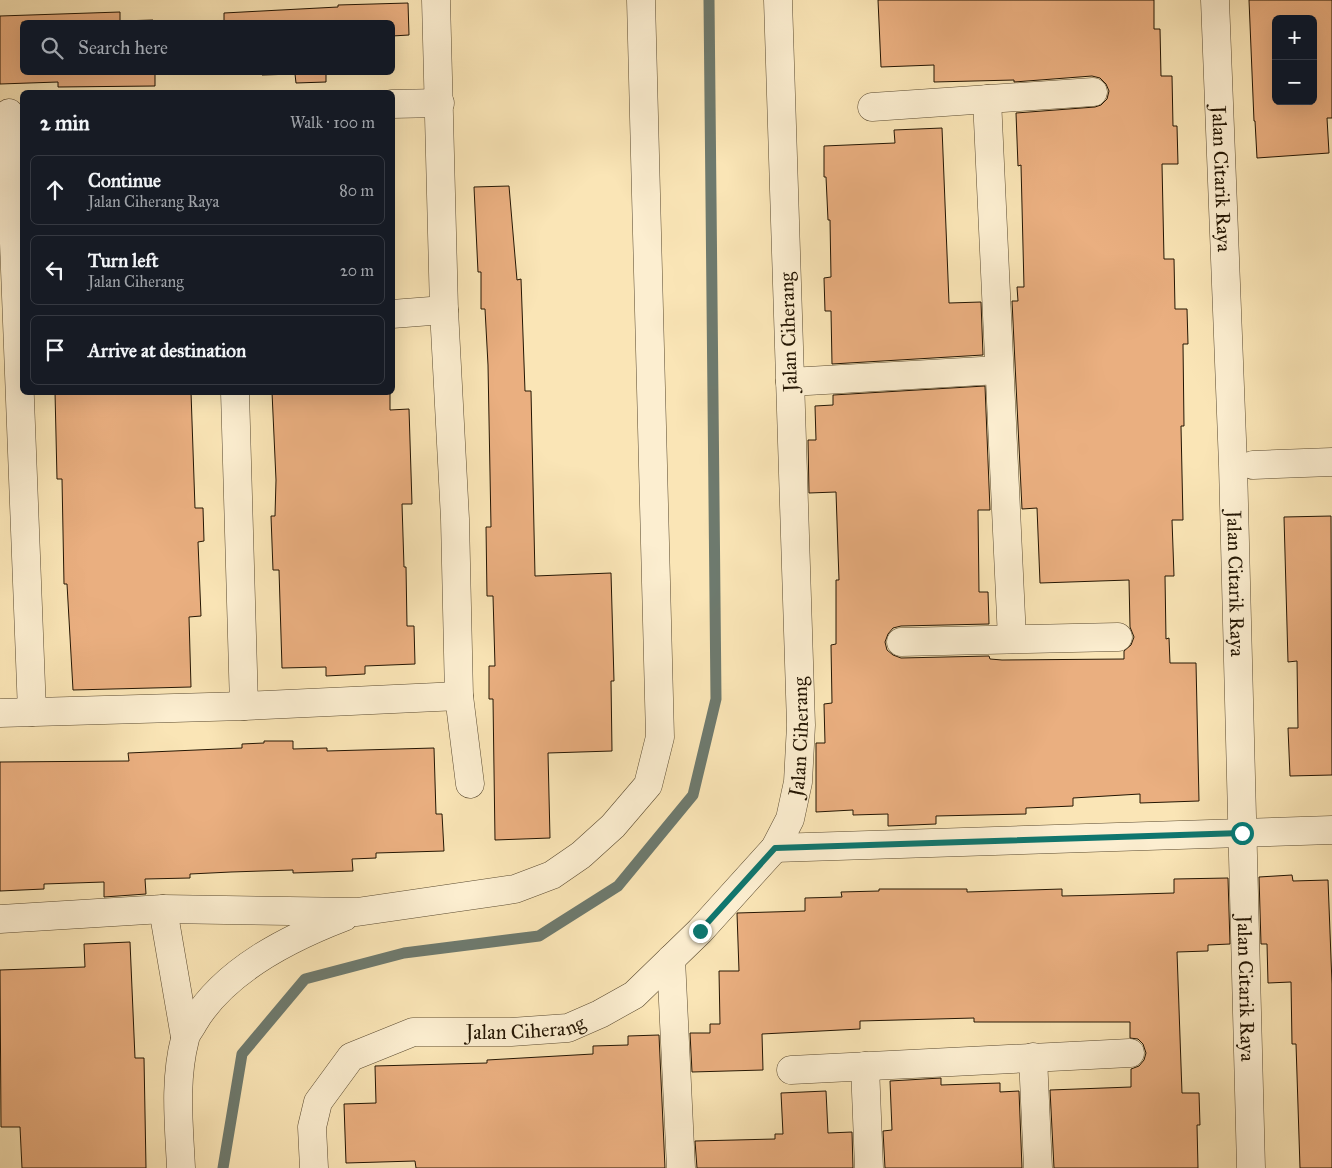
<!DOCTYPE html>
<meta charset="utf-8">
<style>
body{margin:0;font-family:"IM FELL Great Primer",serif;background:#20242c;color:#f1f3f6}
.controls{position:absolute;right:15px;top:15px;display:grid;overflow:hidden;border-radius:8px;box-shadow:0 5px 20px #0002}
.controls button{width:45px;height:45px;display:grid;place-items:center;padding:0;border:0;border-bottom:1px solid #363941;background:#171b24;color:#f1f3f6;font:25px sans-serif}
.stop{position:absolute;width:15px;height:15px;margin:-11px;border:4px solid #0f766e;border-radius:50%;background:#fff}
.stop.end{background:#0f766e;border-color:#fff;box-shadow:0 1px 5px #0008}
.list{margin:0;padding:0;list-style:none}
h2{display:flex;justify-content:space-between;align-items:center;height:65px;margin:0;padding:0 20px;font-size:21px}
h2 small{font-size:16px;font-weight:400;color:#9ea1a6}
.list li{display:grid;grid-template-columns:32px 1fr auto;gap:15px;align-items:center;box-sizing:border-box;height:70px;margin:0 10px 10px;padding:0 10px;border:1px solid #363941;border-radius:8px}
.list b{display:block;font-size:19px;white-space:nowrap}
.list p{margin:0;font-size:16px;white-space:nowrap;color:#9ea1a6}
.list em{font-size:16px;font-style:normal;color:#9ea1a6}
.icon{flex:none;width:28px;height:28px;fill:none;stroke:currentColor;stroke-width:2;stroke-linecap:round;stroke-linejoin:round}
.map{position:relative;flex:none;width:1332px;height:1168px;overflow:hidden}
.search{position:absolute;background:#171b24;box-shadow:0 5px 20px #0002;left:20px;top:20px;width:375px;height:55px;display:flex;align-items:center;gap:12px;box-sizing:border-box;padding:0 18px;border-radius:8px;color:#9ea1a6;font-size:19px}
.panel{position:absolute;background:#171b24;box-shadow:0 5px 20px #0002;left:20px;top:90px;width:375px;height:305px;border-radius:8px}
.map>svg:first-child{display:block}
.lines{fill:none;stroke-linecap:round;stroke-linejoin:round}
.stream{stroke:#6e7a6e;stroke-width:11}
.building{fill:#eaaf80;stroke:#241603;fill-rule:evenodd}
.minor-casing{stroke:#5a4a30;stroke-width:29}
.minor{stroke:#fceed0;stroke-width:28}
.route{stroke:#0f766e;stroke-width:6}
.labels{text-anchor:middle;stroke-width:4;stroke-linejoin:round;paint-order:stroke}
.street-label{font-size:20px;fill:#241603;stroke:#fceed0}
</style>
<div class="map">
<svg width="1332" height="1168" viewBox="0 0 1332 1168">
<rect width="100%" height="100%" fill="#fae5b6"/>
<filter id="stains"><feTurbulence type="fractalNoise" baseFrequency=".004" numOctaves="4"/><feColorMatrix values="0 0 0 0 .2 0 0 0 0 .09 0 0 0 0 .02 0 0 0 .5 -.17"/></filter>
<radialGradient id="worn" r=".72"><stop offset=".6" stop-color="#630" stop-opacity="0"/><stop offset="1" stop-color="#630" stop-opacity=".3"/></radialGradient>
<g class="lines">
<path class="stream" d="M223 1168 242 1054 305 979 404 953 539 936 618 886 693 795 716 699 709 0"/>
</g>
<path class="building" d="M878 0H1154V29H1160L1161 76H1172L1173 126H1177L1178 164H1162L1164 259H1174L1175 309H1187L1188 344H1183L1184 426H1181L1183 520H1172L1174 576H1165L1166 639 1169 638 1170 663H1196L1199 801 1140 803V794L1073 798V806L1026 808V814L936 816V824L888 826V814L853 815V810L816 812V743H825L824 704 832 703 831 645 836 644V580H839L836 492 809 493 808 440H816L815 406 833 405V395L985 386 990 510H978L979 592H988L989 624 901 626 893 628 888 634 885 642 887 650 893 655 901 658 989 656 990 659 1002 660 1124 659V651L1131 645 1134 637 1130 627 1129 580 1040 583 1037 508 1022 509 1012 301H1018L1017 287H1024L1021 165 1018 166 1016 113 1095 107 1101 105 1107 99 1109 91 1106 84 1100 78 1092 76 1014 82V80L934 82V65L881 67Z
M1249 0H1332V118H1327L1329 153 1257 158 1255 121H1254ZM1276 19H1313V101H1276Z
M408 3 409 35 392 36V22H224V13L338 7V5Z
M120 12V21L153 20 154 22H22V72H155V86L58 87V82L0 84V16Z
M262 72H326V82L296 83 295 74 262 75Z
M942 128 949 303 981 302 983 355 832 364 831 311H825L824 278 831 277 830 220H828L826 177H824V146L895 143 894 130Z
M509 186 517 280 521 279 525 391H531L535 576 611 573 614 681H611L612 751 548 753 550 838 495 840 493 699H489V666H495L493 596H487L486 527H491L488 365 485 309H481V272H478L474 187Z
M55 392H191L195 508H203L204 541 198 542 201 616 189 617 191 687 73 690 67 584H64L62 479H57Z
M272 392H390V410L409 409 412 504H402L404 567H406L407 626H414L415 664 365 666V674L326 676V667L282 668 279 570H273L271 516H275L276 480Z
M1331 516 1332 775 1290 776 1288 728H1298L1297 661 1288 662 1284 517Z
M264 741H293V749L327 748V751L434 748 436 814H442L444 851 376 853V858L352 859 353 871 293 873V870L231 872 190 874V878L145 879 146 894 104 897V882L44 884V889L0 891V762L129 761 128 753 242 748V744L264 743Z
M1292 875 1293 881 1328 880 1332 984V1168H1300L1296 1044H1292L1291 982 1268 983 1267 944H1261L1259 877Z
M1228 878 1230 944 1208 945V951L1177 952 1182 1093H1199L1200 1125H1197L1198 1168H1054L1050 1090 1131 1087V1069L1139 1066 1144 1060 1146 1053 1143 1044 1138 1039 1130 1038V1022H974V1018L860 1021V1029L762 1034 763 1070 692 1072 690 1033H710V1024H720L719 971H739L737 913 805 911V898L842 897 841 892 879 891V889H967V892L1062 889V896L1105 895 1174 893V879Z
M130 942 135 1058H144L146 1168H22L20 1127H1L0 970 85 967 84 944Z
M659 1035 665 1168H416L415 1161 346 1163 344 1104 376 1103 375 1066 487 1063V1060L593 1054V1046L628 1045V1036Z
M941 1078V1085L1000 1083V1092L1019 1091 1022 1168H885L883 1131 892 1130 890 1081Z
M826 1091 828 1133 852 1132 853 1168H697L695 1141 775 1139V1134H783L781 1093Z"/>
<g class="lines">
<defs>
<g id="minor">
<path d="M436 0 444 310 455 519 459 696 470 784"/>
<path id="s1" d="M1215 0 1233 465 1251 1168"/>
<path d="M987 99 1012 639"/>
<path d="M392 104 440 103"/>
<path d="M872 107 1093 92"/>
<path d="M9 113 32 712"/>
<path d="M392 314 444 310"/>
<path d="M790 382 999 370"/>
<path d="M235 392 244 706"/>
<path d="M1253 465 1332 462"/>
<path d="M901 642 1118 637"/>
<path d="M0 713 244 706 459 696"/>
<path d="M775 848 1332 830"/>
<path d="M163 909 185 1037"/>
<path d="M0 919 163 909 357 912 515 889 552 875 581 855 613 826 648 785 660 737 641 0"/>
<path d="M671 959 681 1168"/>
<path d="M1033 1057 1038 1168"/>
<path d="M865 1066 869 1168"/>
<path d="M791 1070 1130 1053"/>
<path d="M181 1168C179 1125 174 1081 185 1039 186 1033 191 1028 194 1022 225 970 289 938 344 917"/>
<path id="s2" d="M314 1168 312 1127 318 1102 351 1057 413 1032H511L568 1028 600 1014 634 995 700 931 775 848 790 819 798 782 801 725 778 0"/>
</g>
</defs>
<use href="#minor" class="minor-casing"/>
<use href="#minor" class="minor"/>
</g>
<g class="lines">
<path class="route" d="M700 931 775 848 1242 833"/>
</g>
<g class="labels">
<g class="street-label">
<text dy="7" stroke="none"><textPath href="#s1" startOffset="179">Jalan Citarik Raya</textPath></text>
<text transform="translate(788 332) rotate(-92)" y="7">Jalan Ciherang</text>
<text dy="7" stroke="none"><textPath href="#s1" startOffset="584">Jalan Citarik Raya</textPath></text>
<text dy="7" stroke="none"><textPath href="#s2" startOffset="738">Jalan Ciherang</textPath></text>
<text dy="7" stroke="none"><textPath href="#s1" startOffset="989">Jalan Citarik Raya</textPath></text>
<text dy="7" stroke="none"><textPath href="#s2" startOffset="302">Jalan Ciherang</textPath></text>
</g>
</g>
<rect width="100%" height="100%" filter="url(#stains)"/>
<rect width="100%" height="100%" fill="url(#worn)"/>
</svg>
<div class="controls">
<button>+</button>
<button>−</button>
</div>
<div class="stop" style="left:1242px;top:833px"></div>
<div class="stop end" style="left:700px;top:931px"></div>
<div class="search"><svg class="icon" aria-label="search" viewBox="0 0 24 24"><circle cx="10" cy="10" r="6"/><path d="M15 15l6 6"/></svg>Search here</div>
<section class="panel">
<h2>2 min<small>Walk · 100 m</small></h2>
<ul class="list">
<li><svg class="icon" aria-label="ahead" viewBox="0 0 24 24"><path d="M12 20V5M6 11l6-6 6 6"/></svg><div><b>Continue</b><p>Jalan Ciherang Raya</p></div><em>80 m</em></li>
<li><svg class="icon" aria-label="left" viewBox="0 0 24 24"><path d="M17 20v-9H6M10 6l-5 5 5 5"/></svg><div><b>Turn left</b><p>Jalan Ciherang</p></div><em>20 m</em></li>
<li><svg class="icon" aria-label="arrive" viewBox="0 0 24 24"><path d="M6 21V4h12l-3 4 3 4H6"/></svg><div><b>Arrive at destination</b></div></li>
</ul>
</section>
</div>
